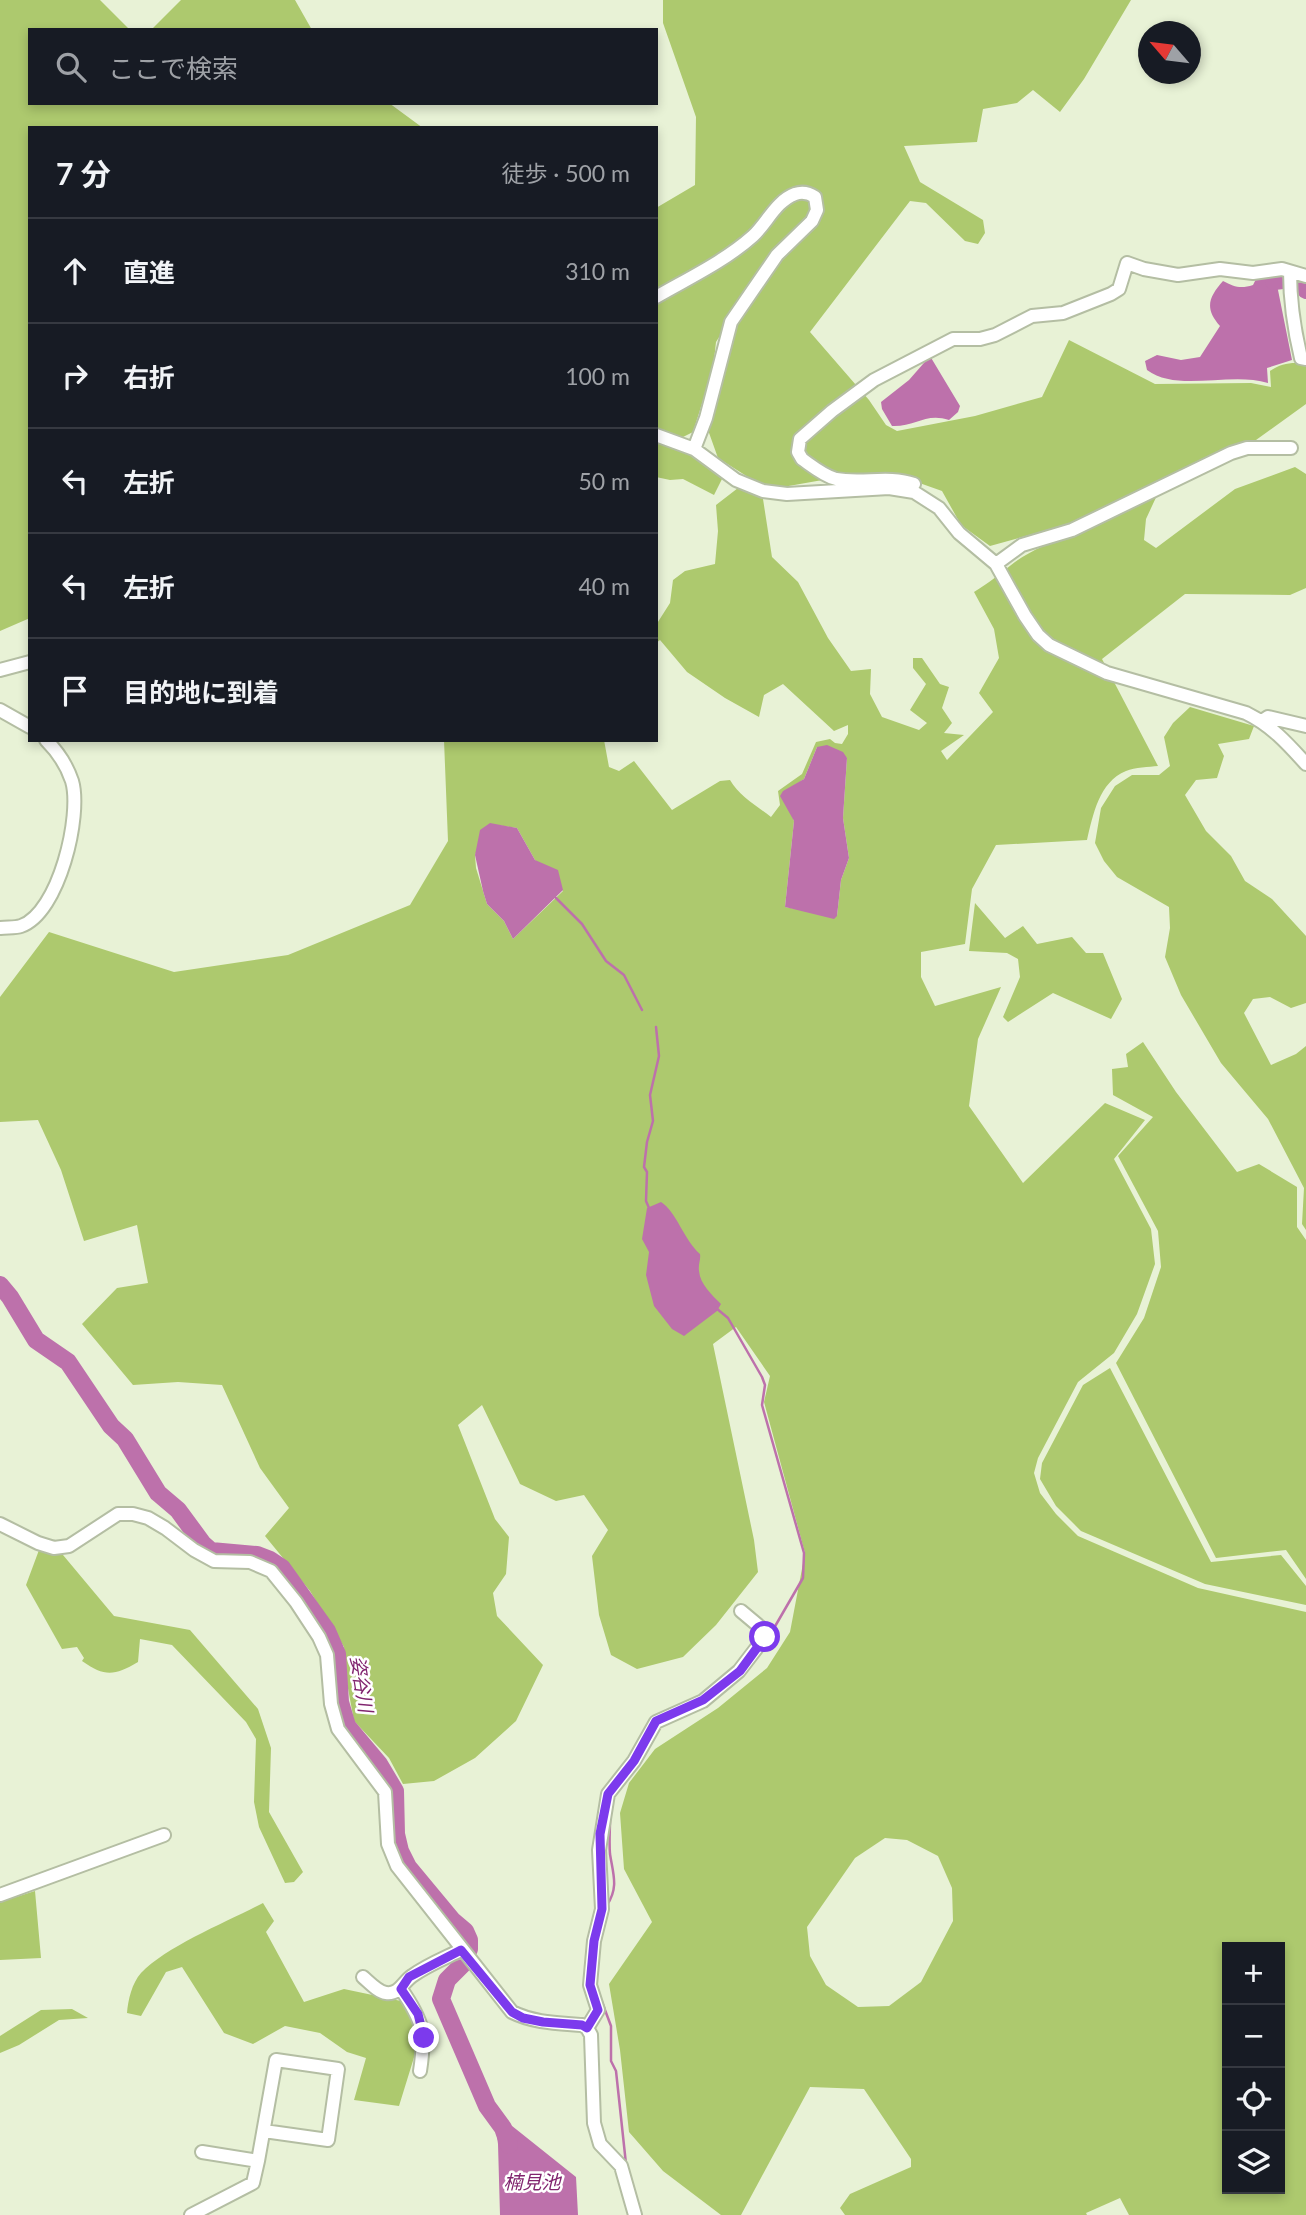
<!DOCTYPE html>
<html lang="ja">
<meta charset="utf-8">
<style>
body{margin:0;font-family:Lato,"Noto Sans JP",sans-serif;background:#20242c;color:#f1f3f6}
.controls{position:absolute;right:21px;bottom:21px;display:grid;overflow:hidden;border-radius:0px;box-shadow:0 4px 10px #0003}
.controls button{width:63px;height:63px;display:grid;place-items:center;padding:0;border:0;border-bottom:2px solid #363941;background:#171b24;color:#f1f3f6;font:35px sans-serif}
.compass{position:absolute;left:1138px;top:21px;width:63px;height:63px;border-radius:50%;background:#171b24;box-shadow:0 4px 10px #0003;rotate:298deg}
.stop{position:absolute;width:21px;height:21px;margin:-16px;border:5px solid #7c3aed;border-radius:50%;background:#fff}
.stop.end{background:#7c3aed;border-color:#fff;box-shadow:0 2px 7px #0008}
.list{margin:0;padding:0;list-style:none}
h2{display:flex;justify-content:space-between;align-items:center;height:91px;margin:0;padding:0 28px;font-size:30px}
h2 small{font-size:23px;font-weight:400;color:#9ea1a6}
.list li{display:grid;grid-template-columns:46px 1fr auto;gap:21px;align-items:center;box-sizing:border-box;height:105px;padding:0 28px;border-top:2px solid #363941}
.list b{display:block;font-size:26px;white-space:nowrap}
.list em{font-size:23px;font-style:normal;color:#9ea1a6}
.icon{flex:none;width:38px;height:38px;fill:none;stroke:currentColor;stroke-width:2;stroke-linecap:round;stroke-linejoin:round}
.map{position:relative;flex:none;width:1306px;height:2215px;overflow:hidden}
.search{position:absolute;background:#171b24;box-shadow:0 4px 10px #0003;left:28px;top:28px;width:630px;height:77px;display:flex;align-items:center;gap:18px;box-sizing:border-box;padding:0 24px;border-radius:0px;color:#9ea1a6;font-size:26px}
.panel{position:absolute;background:#171b24;box-shadow:0 4px 10px #0003;left:28px;top:126px;width:630px;height:616px;border-radius:0px}
.map>svg:first-child{display:block}
.forest{fill:#adc96e;fill-rule:evenodd}
.water{fill:#bd71ab}
.lines{fill:none;stroke-linecap:round;stroke-linejoin:round}
.stream{stroke:#bd71ab;stroke-width:2.5}
.river{stroke:#bd71ab;stroke-width:18}
.minor-casing{stroke:#b4bea3;stroke-width:16}
.minor{stroke:#fff;stroke-width:12}
.route{stroke:#7c3aed;stroke-width:9}
.labels{text-anchor:middle;stroke-width:5;stroke-linejoin:round;paint-order:stroke}
.water-label{font-size:19px;font-style:italic;fill:#81256f;stroke:#fff}
</style>
<div class="map">
<svg width="1306" height="2215" viewBox="0 0 1306 2215">
<rect width="100%" height="100%" fill="#e8f2d6"/>
<path class="forest" d="M0 0H100L130 30H30V103H389L423 128H30V618L0 631Z
M181 0H295L312 30H151Z
M663 0H1131L1084 79 1060 112 1033 90 1017 103 983 109 977 142 904 146 920 182 983 220 985 233 978 244 965 241 926 203 910 201 810 332 869 400 886 425 897 431 975 416 1042 397 1069 340 1155 384 1251 383 1271 387 1270 371C1282 363 1293 362 1306 364V404L1256 440 1236 446 1165 478 1146 519 1144 540 1156 548 1235 489 1295 467 1306 474V588L1290 595 1185 594 1102 659 1158 766C1149 767 1135 767 1126 771 1099 782 1093 815 1087 840L996 845 972 889 965 944 921 952V977L935 1006 1001 987 978 1039 969 1106 1023 1183 1105 1103 1145 1120 1114 1159 1151 1229 1155 1264 1137 1314 1114 1353 1078 1382 1038 1458 1034 1473 1040 1493 1056 1514 1078 1536 1198 1588 1306 1612V2215H1129L1120 2198 1086 2213 1087 2215H845L840 2208 850 2194 911 2167V2159L864 2089 810 2087 741 2215H721L663 2171 629 2132 620 2050 609 1984 652 1922 624 1869 620 1813 629 1783 655 1749 718 1708 767 1668 790 1632 805 1553 764 1402 770 1376 736 1327 713 1344 754 1540 758 1572 716 1625 683 1657 637 1669 611 1655 599 1615 592 1556 608 1530 584 1495 556 1501 520 1484 482 1405 458 1425 495 1519 509 1537 506 1574 493 1593 497 1616 543 1665 516 1721 475 1758 434 1781 403 1784 389 1758 354 1721 347 1683 344 1647 310 1591 265 1536 289 1508 260 1468 222 1385 178 1382 133 1385 82 1324 117 1288 148 1283 137 1225 84 1241 61 1170 38 1120 0 1122V997L49 932 174 972 288 955 410 905 448 841 444 740H604L609 767 619 771 634 761 672 810 720 781 730 780C739 796 757 806 771 817L780 805 778 791 802 774 816 742 830 739 835 743 842 744 848 734V725L834 731 783 684 764 695 759 717 725 698 687 672 660 640 656 643V625L670 603 673 580 685 571 715 564 718 531 716 505 738 488 763 499 772 557 798 582 828 638 851 671 871 669 870 694 882 717 919 730 927 723 910 710 926 684 913 668V658H922L940 684 949 687 942 708 952 723 944 733 964 735 941 751 947 760 993 712 979 693 999 658 994 629 974 592C989 583 1001 573 1015 562 1032 550 1052 542 1071 534L1076 522 990 546 961 525 942 491 911 480 862 473 783 487 759 484 718 458 708 430 737 321 733 315 716 342 713 369 693 432 683 437 656 433V208L695 185 696 117 663 23ZM817 747 847 758 843 818 849 858 841 880 837 916 785 907 794 821 791 813 794 786 804 779ZM490 824 517 828 535 860 563 891 513 939 504 921 487 904 476 868 475 855ZM885 1838 907 1840 938 1856 952 1888 953 1921 921 1982 889 2006 858 2007 826 1985 810 1956 807 1927 855 1858ZM1227 1947H1280V2189H1227Z
M656 439 677 445 722 479 714 495 683 479 670 480 656 477Z
M1190 707 1254 726 1249 739 1218 744 1224 756 1217 778 1196 780 1185 795 1206 831 1231 856 1245 881 1272 899 1306 936V1003L1291 1008 1270 997 1253 999 1244 1013 1271 1065 1296 1054 1306 1046V1230L1302 1224 1304 1188 1268 1119 1221 1063 1181 995 1165 957 1170 928 1169 907 1117 877 1104 861 1095 843 1101 808 1115 786 1132 775H1159L1170 766 1164 737 1173 723Z
M975 903 1005 938 1023 926 1037 944 1072 937 1086 953H1103L1122 999 1111 1019 1053 993 1008 1022 1003 1017 1020 977 1018 959 1007 953 969 951Z
M1143 1042 1176 1092 1237 1172 1259 1164 1297 1187V1227L1306 1240V1579L1286 1550 1216 1558 1116 1363 1144 1318 1161 1267 1158 1231 1118 1156 1153 1117 1113 1095 1112 1069 1128 1067 1126 1054Z
M1110 1368 1211 1562 1281 1555 1306 1586V1605L1205 1584 1081 1531 1056 1506 1040 1479 1042 1463 1083 1385Z
M39 1550 63 1555 114 1616 190 1630 258 1709 271 1748 269 1812 303 1872 294 1882 285 1883 259 1827 254 1802 256 1739 246 1722 172 1645 140 1639 138 1662C114 1676 105 1677 82 1661L84 1658 77 1647 62 1649 26 1585Z
M35 1891 41 1958 0 1960V1902Z
M263 1903 274 1921 266 1932 304 2002 344 1989 401 2001 416 2029V2051L399 2106 354 2100 366 2058 347 2052 320 2033 285 2026 253 2044 224 2033 182 1967 166 1972 141 2016 127 2013C128 2000 132 1983 141 1973 167 1946 229 1921 263 1903Z
M72 2009 88 2018 59 2020 19 2045 0 2053V2036L41 2010Z"/>
<path class="water" d="M1258 275H1275L1292 360 1267 368 1268 383C1230 371 1178 393 1147 370L1145 361 1157 355 1181 360 1200 357 1220 326C1204 308 1209 297 1223 281 1234 287 1241 289 1253 285Z
M930 356 960 406 958 412 949 420C926 412 915 427 892 426L882 409 881 402 909 380Z
M827 745 843 752 847 758 843 818 849 858 841 880 837 916 834 919 785 907 794 821 780 796 783 791 804 779 817 747Z
M490 823 517 828 535 860 558 870 563 890 513 939 504 921 487 904 483 891 475 855 480 830Z
M661 1202C676 1211 684 1240 700 1254 701 1260 698 1264 699 1271 700 1284 712 1295 721 1304L717 1311 684 1336 672 1329 654 1306 646 1275 649 1252 642 1239 647 1208Z
M507 2122 576 2177 578 2215H500L498 2144 496 2129Z"/>
<g class="lines">
<path class="stream" d="M556 898 582 924 606 961 624 975 642 1010
M649 1208 646 1201 647 1172 644 1167 647 1142 653 1121 650 1095 659 1056 656 1027
M716 1308 728 1318 762 1377 765 1385 762 1405 804 1553 803 1578 770 1635
M607 1905C619 1887 613 1874 610 1854 609 1843 610 1831 610 1819
M602 2002 611 2026V2061L616 2071 626 2164"/>
<path class="river" d="M1297 280 1301 282 1306 290
M1274 281 1283 280
M0 1285 10 1297 36 1340 68 1362 111 1426 125 1439 158 1493 178 1510 203 1544 211 1551 257 1555 270 1560 282 1568 327 1631 337 1654 340 1702 347 1726 379 1764 395 1791 396 1834 400 1851 408 1867 452 1920 465 1931 469 1940V1949L463 1964 447 1980 441 1999 487 2106 503 2128 509 2145"/>
<defs>
<path id="minor" d="M1290 272C1290 301 1294 329 1301 358L1306 359
M656 297C689 278 725 261 753 236 767 223 776 201 795 194 803 191 809 193 815 197L817 210 812 221 777 255 731 322 706 418 694 449
M656 435 694 449 736 480 763 491 787 494 889 488 914 492 939 508 959 533 996 564 1025 616 1038 635 1049 645 1107 673 1246 713C1271 725 1288 744 1306 764
M914 484C888 475 862 484 836 479 824 476 812 466 802 459L798 452 800 439 832 411 874 380 953 339H980L995 335 1032 316 1063 313 1111 294 1119 289 1127 263 1144 269 1178 275 1220 269 1253 273 1282 269 1306 276
M996 564 1022 545 1072 530 1231 453 1247 448H1291
M0 670 30 662
M0 710 30 727
M1262 721 1268 717 1306 726
M0 928C7 927 15 928 21 926 59 913 82 815 72 781 67 766 57 751 46 740
M0 1524 38 1543 54 1548 69 1546 118 1514H133L148 1518 165 1528 194 1550 214 1561 250 1562 271 1571 296 1602 319 1637 327 1655 331 1704 338 1729 385 1792 388 1844 397 1866 512 2012C534 2023 558 2023 582 2025L587 2028
M0 1895 164 1835
M363 1977C369 1982 378 1992 386 1993 399 1995 403 1982 412 1976 427 1965 445 1958 461 1950
M401 1989C423 2021 426 2032 420 2071
M587 2028 598 2010 590 1985 594 1941 602 1909 599 1850 608 1794 634 1761 656 1722 703 1701 739 1671 765 1637 766 1632 741 1611
M587 2028 591 2035 594 2123 600 2144 621 2166 635 2215
M258 2161 276 2060 338 2069 328 2140 264 2131
M191 2215 253 2183 258 2161 202 2152"/>
</defs>
<use href="#minor" class="minor-casing"/>
<use href="#minor" class="minor"/>
</g>
<g class="lines">
<path class="route" d="M424 2038 418 2014 401 1989 409 1977 461 1950 512 2012 523 2018 543 2022 582 2025 587 2028 598 2010 590 1985 594 1941 602 1909 600 1834 608 1794 634 1761 656 1721 703 1700 740 1671 765 1637"/>
</g>
<g class="labels">
<g class="water-label">
<text transform="translate(362 1684) rotate(81)" y="7">姿谷川</text>
<text x="532" y="2189">楠見池</text>
</g>
</g>
</svg>
<div class="controls">
<button>+</button>
<button>−</button>
<button><svg class="icon" aria-label="locate" viewBox="0 0 24 24"><circle cx="12" cy="12" r="6"/><path d="M12 2v4M12 18v4M2 12h4M18 12h4"/></svg></button>
<button><svg class="icon" aria-label="layers" viewBox="0 0 24 24"><path d="M12 4l9 5-9 5-9-5zM3 14l9 5 9-5"/></svg></button>
</div>
<svg class="compass" viewBox="-18 -18 36 36"><path d="M0-13l5 13h-10z" fill="#e53935"/><path d="M0 13l5-13h-10z" fill="#9ea1a6"/></svg>
<div class="stop" style="left:765px;top:1637px"></div>
<div class="stop end" style="left:424px;top:2038px"></div>
<div class="search"><svg class="icon" aria-label="search" viewBox="0 0 24 24"><circle cx="10" cy="10" r="6"/><path d="M15 15l6 6"/></svg>ここで検索</div>
<section class="panel">
<h2>7 分<small>徒歩 · 500 m</small></h2>
<ul class="list">
<li><svg class="icon" aria-label="ahead" viewBox="0 0 24 24"><path d="M12 20V5M6 11l6-6 6 6"/></svg><div><b>直進</b></div><em>310 m</em></li>
<li><svg class="icon" aria-label="right" viewBox="0 0 24 24"><path d="M7 20v-9h11M14 6l5 5-5 5"/></svg><div><b>右折</b></div><em>100 m</em></li>
<li><svg class="icon" aria-label="left" viewBox="0 0 24 24"><path d="M17 20v-9H6M10 6l-5 5 5 5"/></svg><div><b>左折</b></div><em>50 m</em></li>
<li><svg class="icon" aria-label="left" viewBox="0 0 24 24"><path d="M17 20v-9H6M10 6l-5 5 5 5"/></svg><div><b>左折</b></div><em>40 m</em></li>
<li><svg class="icon" aria-label="arrive" viewBox="0 0 24 24"><path d="M6 21V4h12l-3 4 3 4H6"/></svg><div><b>目的地に到着</b></div></li>
</ul>
</section>
</div>
